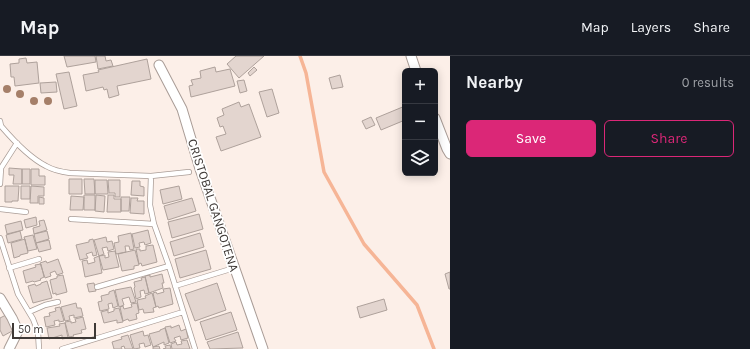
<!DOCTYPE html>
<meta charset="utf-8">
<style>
body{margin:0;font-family:Karla,sans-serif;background:#20242c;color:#f1f3f6}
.controls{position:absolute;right:12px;top:12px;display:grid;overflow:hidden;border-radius:6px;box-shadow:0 2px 10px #0003}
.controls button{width:36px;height:36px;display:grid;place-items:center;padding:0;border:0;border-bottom:1px solid #363941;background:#171b24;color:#f1f3f6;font:20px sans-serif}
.scale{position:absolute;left:12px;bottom:10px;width:84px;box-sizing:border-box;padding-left:4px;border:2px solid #3e3936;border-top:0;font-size:11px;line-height:14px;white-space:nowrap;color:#3e3936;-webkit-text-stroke:3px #fff;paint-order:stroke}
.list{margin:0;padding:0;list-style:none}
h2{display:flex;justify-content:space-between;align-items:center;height:52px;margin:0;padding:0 16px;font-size:17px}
h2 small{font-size:13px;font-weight:400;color:#9ea1a6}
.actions{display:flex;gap:8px;padding:12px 16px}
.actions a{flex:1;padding:9px 0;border:1px solid #db2777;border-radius:6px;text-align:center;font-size:14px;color:#db2777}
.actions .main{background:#db2777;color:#fff}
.icon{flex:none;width:22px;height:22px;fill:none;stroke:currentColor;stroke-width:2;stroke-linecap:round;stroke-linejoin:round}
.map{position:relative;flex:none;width:450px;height:293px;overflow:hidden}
header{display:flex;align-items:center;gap:24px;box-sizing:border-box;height:56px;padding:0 20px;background:#171b24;border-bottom:1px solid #363941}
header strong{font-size:19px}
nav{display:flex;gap:22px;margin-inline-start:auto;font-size:14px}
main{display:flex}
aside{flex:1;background:#171b24}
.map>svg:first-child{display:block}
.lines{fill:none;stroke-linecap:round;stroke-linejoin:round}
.stream{stroke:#f6b596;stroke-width:3.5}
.building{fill:#e3d5cf;stroke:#aea19b}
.service-casing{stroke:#a99c96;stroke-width:6}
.minor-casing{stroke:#a99c96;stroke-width:11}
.service{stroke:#fff;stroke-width:4.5}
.minor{stroke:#fff;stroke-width:9}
.tree{fill:#a57f69}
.labels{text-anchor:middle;stroke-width:3.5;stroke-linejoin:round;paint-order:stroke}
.street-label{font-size:13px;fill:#3e3936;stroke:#fff}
</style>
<header>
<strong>Map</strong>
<nav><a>Map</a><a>Layers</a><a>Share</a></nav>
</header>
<main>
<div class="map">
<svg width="450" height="293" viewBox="0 0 450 293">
<rect width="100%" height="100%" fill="#fcefe8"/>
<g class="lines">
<path class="stream" d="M300 0 306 17 324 116 364 188 417 249 434 293"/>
</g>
<path class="building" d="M64 0H95L96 6 67 11Z
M96 0H105L106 5 111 4 113 10 98 13Z
M236 0H264L239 22 227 8Z
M26 2 27 7 37 6 39 27 15 30 14 21H11L10 8 19 7V3Z
M147 3 151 23 117 30 119 39 109 42 107 33 104 34 103 31 86 35 83 19 99 16 98 14Z
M215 11 216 16 230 13 235 30 191 41 189 30 193 29 191 24 201 22 200 15Z
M254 11 257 14 250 20 248 17Z
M69 16 77 50 64 53 56 18Z
M340 19 343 31 332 33 329 22Z
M244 24 247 35 240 37 237 25Z
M56 26 57 36 41 37 40 27Z
M272 33 279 57 267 61 259 36Z
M239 46 241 51 249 48 261 81 221 95 216 81 226 78 223 70 220 71 217 62 224 59 222 53Z
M405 50V64L381 74 376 62Z
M371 61 375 69 366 73 362 65Z
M9 112 22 113V128H13L14 119H9Z
M22 113H30V128H22Z
M31 113H39V120H45V129H31Z
M69 123H82V138H69Z
M84 123H94L95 138H85Z
M95 124H107L108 138H95Z
M108 124H120V141H115V137H109Z
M132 125H140V130L144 131V140L131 139Z
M5 130H19L18 145H12V146H5Z
M21 130H30V143H21Z
M31 130 44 131V140H38V147H30Z
M179 130 182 143 163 148 160 134Z
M84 139H95V154H84Z
M96 139 105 140 104 156 95 155Z
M108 139H114V143H121V156H107Z
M71 140 84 141 83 154H70Z
M39 141 44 142V148H39Z
M121 141H130L129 155H121Z
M131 142H138L137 145H144V158L130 157Z
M192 142 196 155 168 164 164 150Z
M199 158 203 173 172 182 168 166Z
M36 161 37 169 26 172 24 164Z
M44 164 47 174 34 178 33 172 40 170 39 165Z
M21 165 23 174 7 178 5 169Z
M148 174 151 187 145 189 144 186 139 187 140 191 135 192 132 178Z
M20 175 22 183 8 187 6 179Z
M47 175 49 183 36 187 34 178Z
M131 177 134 193 130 194 129 190H125L126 196 116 198 114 187 119 186 118 180Z
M200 177 204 191 174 200 170 186Z
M33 179 37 193 28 195 24 181Z
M106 181 107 186 112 185 114 193 108 195 107 191 102 192 104 198 99 200 94 184Z
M25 183 28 197 20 199V200L14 202 11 187Z
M93 183 97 199 93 200 92 196 86 198 88 202 80 204 76 189 89 186V184Z
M49 184 51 193 39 196 36 187Z
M153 189 157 206 142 210 141 207 139 208 136 193H140V195L146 194V190Z
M135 194 139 209 134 210V213L122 215 118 198Z
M206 194 211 213 180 222 175 203Z
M115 195 119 211 103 214 99 200 105 199V202L109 201 108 196Z
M99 200 102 217 85 221 82 205 87 204 88 208 95 206 94 202Z
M58 203 63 217 57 219 55 215 50 217 51 220 45 222 40 207 46 205 47 207Z
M41 208 44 221 40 223 41 224 34 226 33 225 26 227 23 215 36 211 35 209Z
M450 216V233H449L445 218Z
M162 218 164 227H162L163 232 149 237 145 220 150 219V221Z
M63 219 67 236 56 239V237L53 238 50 224 57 222V220Z
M145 221 149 237 145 238 144 234 140 235 141 241 136 243 134 232 135 231 134 226 142 224 141 222Z
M47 225 52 242 33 247 28 230 35 228 36 230 41 228V227Z
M94 227 96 235 89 236 87 228Z
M217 227 226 254 195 265 185 238Z
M131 231 136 246 131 247 129 241 122 243 124 249 119 251 115 234Z
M170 232 173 248 159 252 158 250 156 251 153 237 156 236 157 238 164 236 163 233Z
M114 234 118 250 113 252 112 247 108 248 109 253 100 255 98 246 102 245 101 240 109 238V236Z
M152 237 156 251 153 252 154 256 144 257 143 253 139 254 137 244 146 242 145 240Z
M384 243 387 254 360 262 357 251Z
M76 247 77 252H81L83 260 74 262V259L69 260 70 264 65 265 61 251Z
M137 247 139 257 136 258 137 263 129 265 128 263 123 265 120 251 123 250 124 253 132 251 131 248Z
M60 251 64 265 59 266V264L54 265 55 269 46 271 44 261 50 260 49 257 56 255 55 252Z
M119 252 123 266 117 267V264L104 267 101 256 108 254V257L114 255V253Z
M231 256 237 274 206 284 200 266Z
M6 259 14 274 3 280 0 274V262Z
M83 261 86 273 81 274 82 277 73 279 74 280 69 281 65 266 71 265V267L76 266 75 263Z
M65 267 68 282 62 283V279L49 283 47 272 60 270 59 268Z
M179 269 181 275 186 273 188 282 181 284 180 280 174 282 176 285 170 287 165 271 171 270V272Z
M165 272 169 287 164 289V286L153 291 149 278 160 275V274Z
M143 275 144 280 148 279 151 289 145 291 144 287 139 288 140 292 134 293 130 279Z
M238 276 243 292 210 293 207 286Z
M128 279 133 293H125L124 290 121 291 122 293H114L112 286 122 283 121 281Z
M187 284 190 293H172L171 288 176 286 177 289 182 288 181 285Z
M170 289 171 293H163L166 292 165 290Z
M159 290 160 293H153V291Z"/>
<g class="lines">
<defs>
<path id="service" d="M0 65 1 70C13 84 30 102 46 110 53 114 62 116 70 117L151 120 189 116
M151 120 150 149 154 168 169 210 195 293
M0 128 1 112 17 87
M0 153 26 156
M71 163 154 168
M0 182 18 238 33 263 38 276 39 293
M9 212 39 203
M175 230 234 212
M97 231 169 210
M29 256 45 249 58 246
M62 293 183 256"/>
<path id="minor" d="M411 0 416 15
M159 9 182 53 200 113 263 293
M435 62 447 93 450 98
M0 242 12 262 18 275 9 293"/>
</defs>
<use href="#service" class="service-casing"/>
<use href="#minor" class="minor-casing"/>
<use href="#service" class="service"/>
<use href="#minor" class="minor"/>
</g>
<g class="tree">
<circle cx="7" cy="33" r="4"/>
<circle cx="20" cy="38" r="4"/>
<circle cx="34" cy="45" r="4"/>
<circle cx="48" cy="45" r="4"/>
</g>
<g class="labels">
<g class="street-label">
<text transform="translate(214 149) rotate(72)" y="5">CRISTOBAL GANGOTENA</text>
</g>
</g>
</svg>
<div class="controls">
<button>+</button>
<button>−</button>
<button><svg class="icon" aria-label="layers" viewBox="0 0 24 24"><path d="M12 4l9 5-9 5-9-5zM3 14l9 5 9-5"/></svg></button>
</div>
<div class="scale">50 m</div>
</div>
<aside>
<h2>Nearby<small>0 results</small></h2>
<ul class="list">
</ul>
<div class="actions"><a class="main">Save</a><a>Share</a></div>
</aside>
</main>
